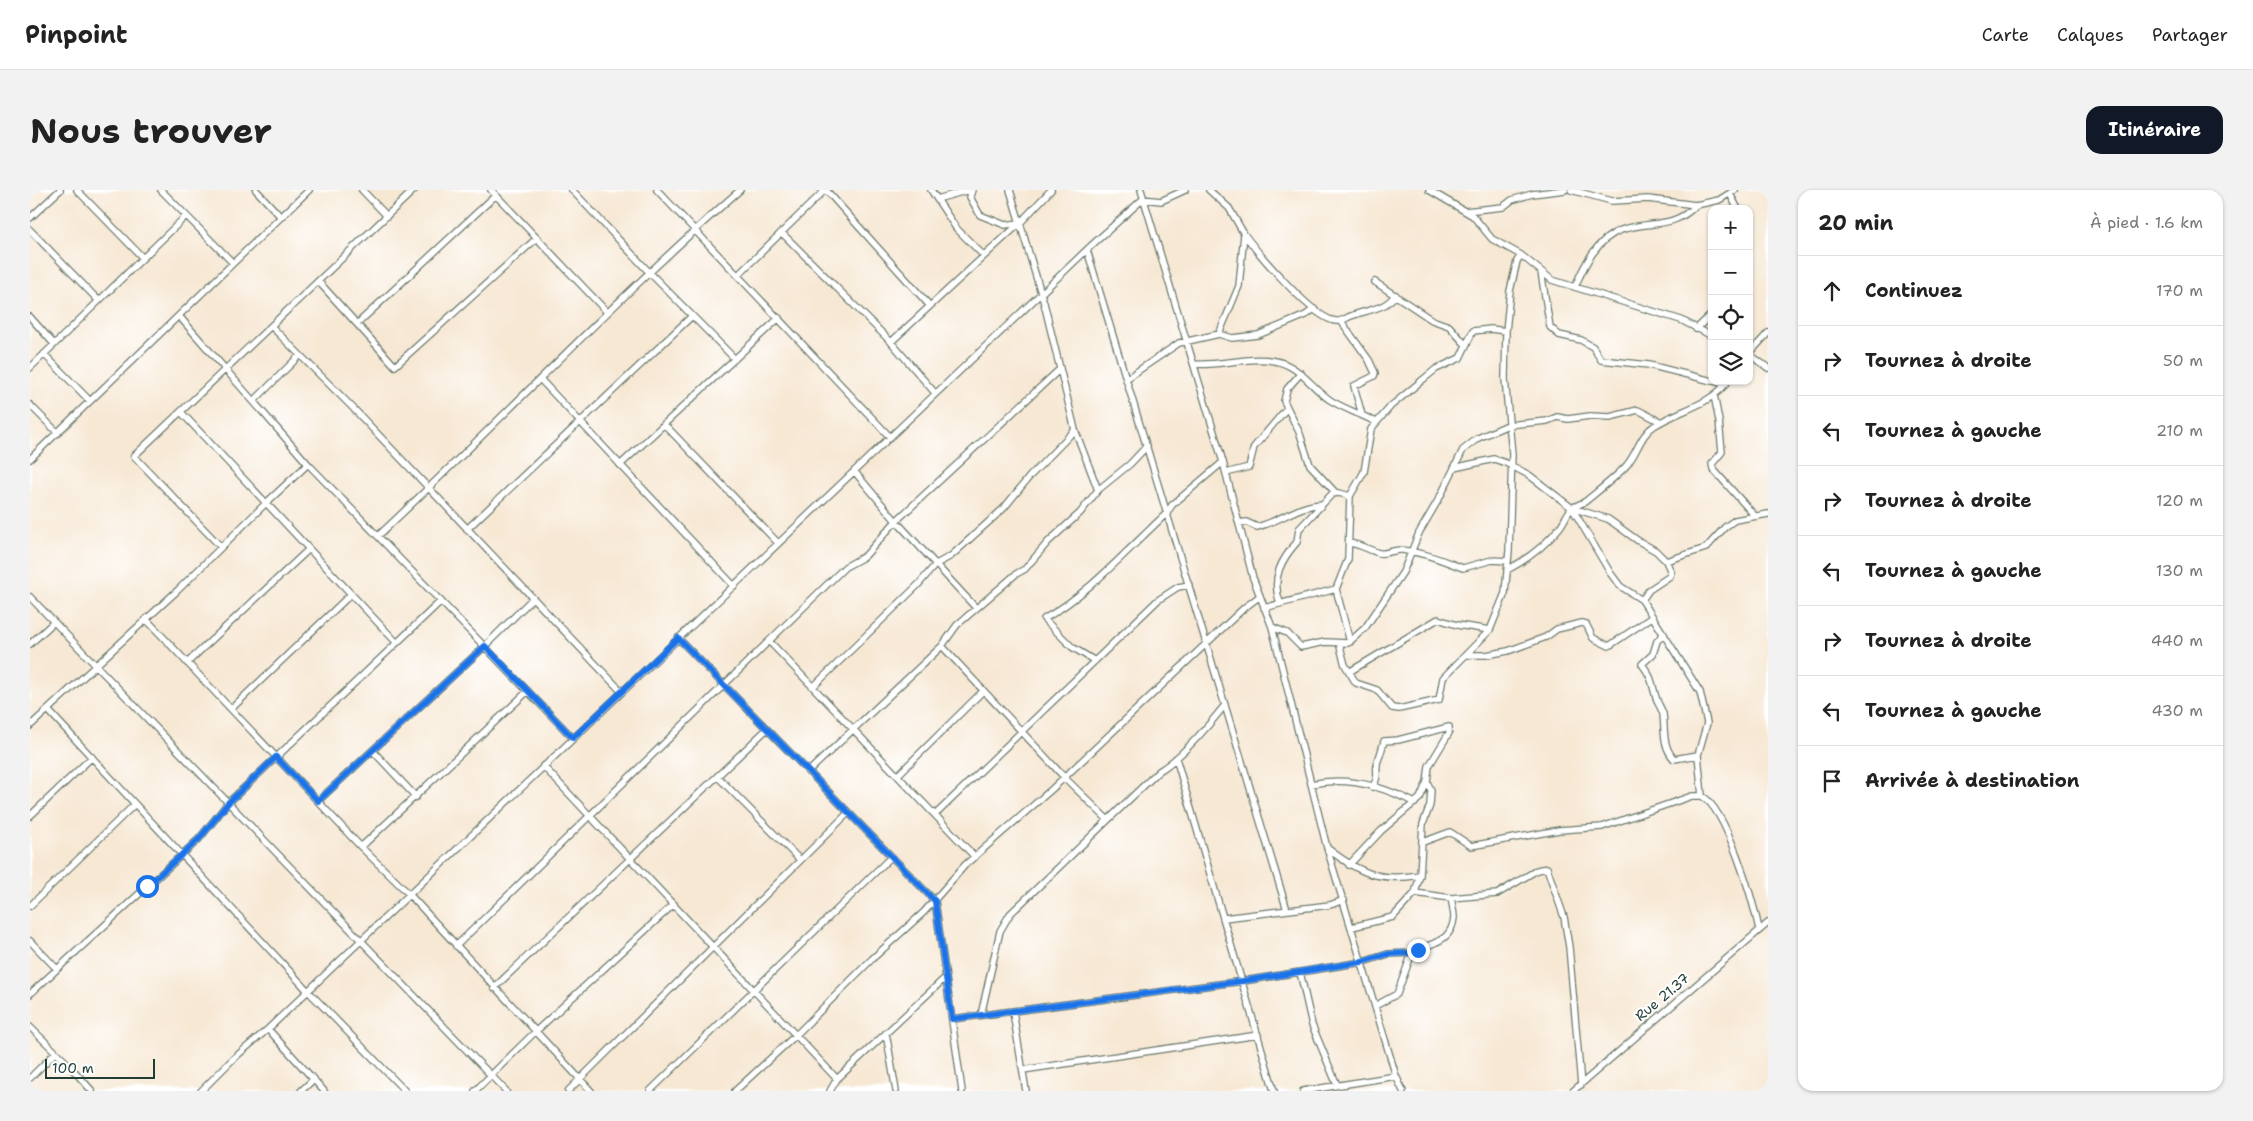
<!DOCTYPE html>
<html lang="fr">
<meta charset="utf-8">
<style>
body{margin:0;font-family:"Shantell Sans",sans-serif;background:#f2f2f2;color:#222}
.controls{position:absolute;right:15px;top:15px;display:grid;overflow:hidden;border-radius:10px;box-shadow:0 1px 4px #0004}
.controls button{width:45px;height:45px;display:grid;place-items:center;padding:0;border:0;border-bottom:1px solid #e0e0e0;background:#fff;color:#222;font:25px sans-serif}
.scale{position:absolute;left:15px;bottom:12px;width:110px;box-sizing:border-box;padding-left:5px;border:2px solid #1f3d34;border-top:0;font-size:14px;line-height:18px;white-space:nowrap;color:#1f3d34;-webkit-text-stroke:4px #fff;paint-order:stroke}
.stop{position:absolute;width:15px;height:15px;margin:-11px;border:4px solid #1a73e8;border-radius:50%;background:#fff}
.stop.end{background:#1a73e8;border-color:#fff;box-shadow:0 1px 5px #0008}
.list{margin:0;padding:0;list-style:none}
h2{display:flex;justify-content:space-between;align-items:center;height:65px;margin:0;padding:0 20px;font-size:21px}
h2 small{font-size:16px;font-weight:400;color:#767676}
.list li{display:grid;grid-template-columns:32px 1fr auto;gap:15px;align-items:center;box-sizing:border-box;height:70px;padding:0 20px;border-top:1px solid #e0e0e0}
.list b{display:block;font-size:19px;white-space:nowrap}
.list em{font-size:16px;font-style:normal;color:#767676}
.icon{flex:none;width:28px;height:28px;fill:none;stroke:currentColor;stroke-width:2;stroke-linecap:round;stroke-linejoin:round}
.map{position:relative;flex:none;width:1738px;height:901px;overflow:hidden;border-radius:15px}
header{display:flex;align-items:center;gap:30px;box-sizing:border-box;height:70px;padding:0 25px;background:#fff;border-bottom:1px solid #e0e0e0}
header strong{font-size:24px}
nav{display:flex;gap:28px;margin-inline-start:auto;font-size:18px}
.intro{display:flex;align-items:center;justify-content:space-between;box-sizing:border-box;height:120px;padding:0 30px}
h1{margin:0;font-size:35px}
.button{padding:12px 22px;border-radius:15px;background:#111827;color:#fff;font-size:18px;font-weight:700}
main{display:flex;gap:30px;padding:0 30px}
aside{flex:1;background:#fff;border-radius:15px;box-shadow:0 1px 4px #0004}
.map>svg:first-child{display:block}
.lines{fill:none;stroke-linecap:round;stroke-linejoin:round}
.street-casing{stroke:#6b796c;stroke-width:8}
.street{stroke:#fff;stroke-width:5.5}
.route{stroke:#1a73e8;stroke-width:6}
.labels{text-anchor:middle;stroke-width:4;stroke-linejoin:round;paint-order:stroke}
.street-label{font-size:14px;fill:#1f3d34;stroke:#fff}
</style>
<header>
<strong>Pinpoint</strong>
<nav><a>Carte</a><a>Calques</a><a>Partager</a></nav>
</header>
<div class="intro"><h1>Nous trouver</h1><a class="button">Itinéraire</a></div>
<main>
<div class="map">
<svg width="1738" height="901" viewBox="0 0 1738 901">
<rect width="100%" height="100%" fill="#fff"/>
<filter id="ink" filterUnits="userSpaceOnUse"><feTurbulence type="fractalNoise" baseFrequency=".02" numOctaves="2"/><feDisplacementMap in="SourceGraphic" scale="10" xChannelSelector="R" yChannelSelector="G"/><feConvolveMatrix kernelMatrix="1 2 1 2 8 2 1 2 1" color-interpolation-filters="sRGB"/></filter>
<filter id="wash" filterUnits="userSpaceOnUse"><feTurbulence type="fractalNoise" baseFrequency=".0096" numOctaves="4" result="noise"/><feDisplacementMap in="SourceGraphic" scale="20" xChannelSelector="R" yChannelSelector="G"/><feGaussianBlur stdDeviation="1.12" result="paint"/><feColorMatrix in="noise" values="0 0 0 0 0 0 0 0 0 0 0 0 0 0 0 0 0 1.4 0 .05"/><feComposite in="paint" operator="in"/></filter>
<g filter="url(#wash)">
<rect width="100%" height="100%" fill="#f7e8d4"/>
</g>
<g filter="url(#ink)">
<g class="lines">
<defs>
<path id="street" d="M47 0 113 68
M131 0 203 73
M226 0 251 27
M332 0 357 26
M461 0 577 122
M542 0 619 82 705 169
M627 0 860 247
M796 0 900 116
M901 0 926 38 954 66
M942 0 940 7 950 25 975 35 990 33
M980 0 1014 113 1045 240 1068 300
M1111 0 1193 272 1223 388 1242 437 1297 658 1366 886 1373 901
M1179 0 1199 18 1214 44 1209 96 1189 144
M1399 0 1443 26 1462 49 1491 65 1522 90 1651 130 1682 146
M1541 0 1582 11 1618 9 1666 15 1689 10 1705 0
M1700 4 1708 19
M907 9 939 0
M1435 21 1473 17 1482 10 1502 4 1535 0
M0 28 30 0
M0 40 69 111
M751 42 861 152 905 203
M1214 44C1228 63 1284 130 1306 131 1311 132 1316 128 1321 126 1331 122 1344 120 1354 115 1358 113 1362 109 1366 105
M1057 60 1257 720
M1511 82 1520 137 1529 145 1551 150 1563 157 1571 170 1619 175 1682 191
M708 85 795 0
M288 91 365 176 507 48
M1345 92 1402 130 1419 136 1436 155
M1545 97C1554 75 1567 49 1591 40 1619 30 1643 40 1666 15
M149 126 278 274 543 548
M0 127 24 154
M1311 131 1339 170 1345 183 1344 186 1324 196 1332 225
M327 134 466 5
M241 136 322 217 592 502
M1666 139 1682 124
M1738 143 1719 164 1738 178
M861 152 990 33 1021 0
M14 164 60 211
M1164 174C1191 176 1218 166 1245 171 1269 175 1281 197 1300 210 1314 219 1331 224 1346 232
M0 178 156 26
M1271 183 1257 199 1254 211 1270 244 1280 275 1305 302
M510 189 704 396
M1096 189 1149 153 1189 144 1202 148 1228 145 1276 125 1284 119
M1683 191 1696 194
M1684 205 1689 231 1692 262 1682 274 1683 279 1725 326
M224 211 270 165
M0 215 28 243
M151 222 367 453
M634 234 748 353
M0 269 279 0
M590 275 749 128
M1424 278 1464 269 1476 273 1499 285 1542 318 1578 329 1607 350 1626 361 1636 371 1641 382 1640 386 1619 400 1612 410
M824 281 866 331 946 418
M1196 283 1219 277 1224 257 1257 218
M1542 318 1581 384 1590 396 1612 410 1670 502 1677 533 1668 565 1672 606
M1209 333 1216 332 1227 337C1251 331 1268 315 1292 314
M437 339 662 126
M348 346C470 232 584 110 710 0
M1319 353C1330 354 1339 360 1349 363 1356 365 1364 359 1372 360 1396 363 1411 370 1433 378L1462 370 1478 371
M191 357 104 266 384 0
M1636 371 1676 358 1695 337 1705 330 1738 324
M1477 380C1498 369 1515 356 1530 337 1534 332 1537 323 1542 318 1546 315 1552 314 1556 311 1568 301 1585 288 1596 276 1607 264 1610 245 1624 236 1648 220 1680 216 1698 191
M1306 399 1318 369 1320 306 1334 282 1341 239 1361 216 1390 192 1406 179 1430 168 1443 141 1461 139 1476 141
M0 407 476 901
M1250 413C1241 388 1251 370 1267 352L1269 339 1302 304 1309 303 1320 306
M1234 418 1306 399 1320 452
M116 429 331 657 379 704 561 901
M1242 437 1257 443 1271 457 1295 452 1318 453 1335 438 1373 382 1389 343 1410 307 1433 260 1448 248 1478 235 1517 231 1527 227 1538 229 1560 226 1580 227 1608 220 1631 232
M1634 444 1627 451 1623 464 1612 474C1625 491 1621 496 1628 513 1630 517 1632 520 1633 524 1635 540 1632 556 1644 569L1668 565
M648 448 905 711 932 901
M739 451 945 667
M1309 453 1315 475 1326 493 1347 500 1362 518 1369 519 1409 510 1413 488 1460 440 1475 403 1479 361 1482 264 1475 189 1476 141 1480 101 1487 71 1491 65
M0 454 24 432
M912 456 1034 587 1078 630
M1436 465H1456L1478 461 1516 447 1527 439 1552 433 1556 434 1563 448 1579 456 1622 427
M1065 471 1042 457 1014 429C1061 402 1097 360 1137 323L1142 315 1193 272
M157 473 278 360
M1319 482 1408 429 1427 435 1460 440
M783 497 888 395 906 374 921 366 974 318 1000 286 1045 240
M201 519 320 405
M18 520 278 801 375 901
M0 536 148 400 235 314 278 274
M343 561 386 607
M1146 568 1244 901
M513 576 807 889
M778 582 912 456 927 435 986 384 995 379 1018 352 1050 323 1068 300 1100 274 1117 256
M868 585 953 501
M688 587 770 670
M1281 594C1317 586 1353 596 1385 613
M288 611 455 456 503 408
M906 624 1128 410 1148 397 1159 395
M0 626 62 567
M1393 652 1420 642 1441 656 1529 640 1572 637 1662 606H1672C1697 620 1723 711 1729 739
M331 657 498 501
M1297 658C1329 683 1349 692 1390 685
M1319 675 1351 641 1390 608 1397 592 1399 576 1419 543V537L1368 550 1354 551C1352 558 1351 564 1348 570 1344 580 1351 586 1342 597
M1385 703 1421 708 1467 704 1507 680 1517 678 1534 727 1539 757 1551 895
M0 716 105 614
M1194 728 1300 715 1314 710
M1322 737 1363 727 1385 703 1390 685 1393 634 1400 615 1401 600 1397 592
M0 751 27 779
M426 756 815 377 835 366 866 331 1030 179
M1270 782 1282 835 1307 895
M464 798 737 539
M0 804 169 649 198 613 411 411
M1345 816 1367 804 1382 763C1400 752 1421 754 1424 728 1424 722 1422 714 1421 708
M983 822 996 901
M951 825 970 741 980 724 1129 581C1151 568 1179 535 1195 515
M922 829 1213 791 1333 772 1358 764 1382 763
M0 837 38 874 62 901
M238 839 294 901
M856 843 866 901
M993 880 1228 845
M0 888 25 863
M171 901 203 869 238 839 1063 54 1113 9 1131 11 1155 0
M271 901 284 889
M445 901 505 842 644 714
M538 901 818 623
M620 901 861 667
M705 901 766 845 842 769 894 722 935 675 1022 599 1214 418 1230 406
M800 901 807 889 916 787
M1273 901 1366 886
M1543 901 1738 733"/>
</defs>
<use href="#street" class="street-casing"/>
<use href="#street" class="street"/>
</g>
</g>
<g class="lines" filter="url(#ink)">
<path class="route" d="M117 696 169 649 198 613 246 567 288 611 455 456 543 548 648 448 905 711 922 829 1213 791 1332 772 1358 764 1382 763 1388 760"/>
</g>
<g class="labels">
<g class="street-label">
<text transform="translate(1632 807) rotate(-40)" y="5">Rue 21.37</text>
</g>
</g>
</svg>
<div class="controls">
<button>+</button>
<button>−</button>
<button><svg class="icon" aria-label="locate" viewBox="0 0 24 24"><circle cx="12" cy="12" r="6"/><path d="M12 2v4M12 18v4M2 12h4M18 12h4"/></svg></button>
<button><svg class="icon" aria-label="layers" viewBox="0 0 24 24"><path d="M12 4l9 5-9 5-9-5zM3 14l9 5 9-5"/></svg></button>
</div>
<div class="scale">100 m</div>
<div class="stop" style="left:117px;top:696px"></div>
<div class="stop end" style="left:1388px;top:760px"></div>
</div>
<aside>
<h2>20 min<small>À pied · 1.6 km</small></h2>
<ul class="list">
<li><svg class="icon" aria-label="ahead" viewBox="0 0 24 24"><path d="M12 20V5M6 11l6-6 6 6"/></svg><div><b>Continuez</b></div><em>170 m</em></li>
<li><svg class="icon" aria-label="right" viewBox="0 0 24 24"><path d="M7 20v-9h11M14 6l5 5-5 5"/></svg><div><b>Tournez à droite</b></div><em>50 m</em></li>
<li><svg class="icon" aria-label="left" viewBox="0 0 24 24"><path d="M17 20v-9H6M10 6l-5 5 5 5"/></svg><div><b>Tournez à gauche</b></div><em>210 m</em></li>
<li><svg class="icon" aria-label="right" viewBox="0 0 24 24"><path d="M7 20v-9h11M14 6l5 5-5 5"/></svg><div><b>Tournez à droite</b></div><em>120 m</em></li>
<li><svg class="icon" aria-label="left" viewBox="0 0 24 24"><path d="M17 20v-9H6M10 6l-5 5 5 5"/></svg><div><b>Tournez à gauche</b></div><em>130 m</em></li>
<li><svg class="icon" aria-label="right" viewBox="0 0 24 24"><path d="M7 20v-9h11M14 6l5 5-5 5"/></svg><div><b>Tournez à droite</b></div><em>440 m</em></li>
<li><svg class="icon" aria-label="left" viewBox="0 0 24 24"><path d="M17 20v-9H6M10 6l-5 5 5 5"/></svg><div><b>Tournez à gauche</b></div><em>430 m</em></li>
<li><svg class="icon" aria-label="arrive" viewBox="0 0 24 24"><path d="M6 21V4h12l-3 4 3 4H6"/></svg><div><b>Arrivée à destination</b></div></li>
</ul>
</aside>
</main>
